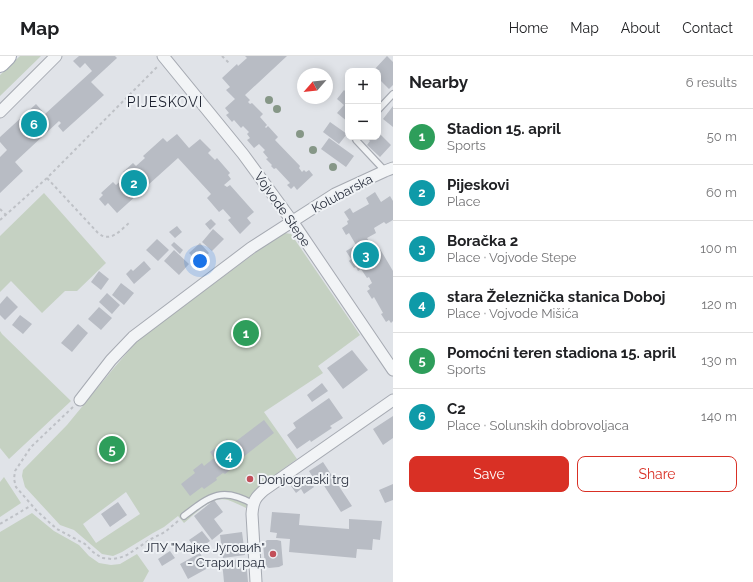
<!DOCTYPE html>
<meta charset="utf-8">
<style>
body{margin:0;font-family:Raleway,sans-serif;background:#f2f2f2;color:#202124}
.controls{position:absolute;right:12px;top:12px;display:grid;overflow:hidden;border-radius:8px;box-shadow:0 2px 10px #0003}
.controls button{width:36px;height:36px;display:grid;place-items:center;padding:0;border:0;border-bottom:1px solid #e0e0e0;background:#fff;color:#202124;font:20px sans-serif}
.compass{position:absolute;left:297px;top:12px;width:36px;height:36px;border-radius:50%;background:#fff;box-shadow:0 2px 10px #0003;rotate:242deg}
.you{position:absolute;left:200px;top:205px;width:14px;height:14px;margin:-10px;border:3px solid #fff;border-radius:50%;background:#1a73e8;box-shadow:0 0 0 6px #1a73e833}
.badge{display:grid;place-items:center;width:26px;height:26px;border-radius:50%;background:#d93025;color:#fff;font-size:13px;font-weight:700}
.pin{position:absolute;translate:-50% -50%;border:2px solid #fff;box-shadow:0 1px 4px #0006}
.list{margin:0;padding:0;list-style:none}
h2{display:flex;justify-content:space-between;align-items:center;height:52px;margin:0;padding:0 16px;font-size:17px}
h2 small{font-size:13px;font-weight:400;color:#757577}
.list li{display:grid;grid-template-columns:26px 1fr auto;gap:12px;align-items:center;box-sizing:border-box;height:56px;padding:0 16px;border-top:1px solid #e0e0e0}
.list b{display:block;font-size:15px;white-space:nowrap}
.list p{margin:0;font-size:13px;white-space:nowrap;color:#757577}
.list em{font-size:13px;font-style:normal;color:#757577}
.actions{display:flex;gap:8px;padding:12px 16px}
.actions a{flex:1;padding:9px 0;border:1px solid #d93025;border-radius:8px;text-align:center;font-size:14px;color:#d93025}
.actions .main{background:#d93025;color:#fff}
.map{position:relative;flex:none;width:393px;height:526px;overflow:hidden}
header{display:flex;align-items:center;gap:24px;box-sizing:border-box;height:56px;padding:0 20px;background:#fff;border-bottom:1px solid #e0e0e0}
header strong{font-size:19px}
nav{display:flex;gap:22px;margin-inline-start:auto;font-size:14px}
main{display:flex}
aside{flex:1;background:#fff}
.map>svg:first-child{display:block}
.green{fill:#c5d1c2;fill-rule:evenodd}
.building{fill:#b8bcc4}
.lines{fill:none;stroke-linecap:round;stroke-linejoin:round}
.lane-casing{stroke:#a6aab2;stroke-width:8}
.street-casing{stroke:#a6aab2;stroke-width:13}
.primary-casing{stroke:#a0a6b3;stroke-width:20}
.path{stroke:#bec1c6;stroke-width:2;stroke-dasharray:3 3;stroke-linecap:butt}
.lane{stroke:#f2f4f6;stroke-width:5.5}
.street{stroke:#f2f4f6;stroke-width:11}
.primary{stroke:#fff;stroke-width:18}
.tree{fill:#869787}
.poi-dot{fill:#c34f59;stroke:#eff2f5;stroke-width:1.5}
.labels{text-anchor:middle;stroke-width:4;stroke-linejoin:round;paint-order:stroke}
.street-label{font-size:13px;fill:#2a303e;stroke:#eff2f5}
.poi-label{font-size:13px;fill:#2a303e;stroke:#eff2f5;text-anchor:start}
.neighbourhood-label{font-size:14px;letter-spacing:1px;fill:#1c212f;stroke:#eff2f5}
</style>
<header>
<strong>Map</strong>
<nav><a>Home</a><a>Map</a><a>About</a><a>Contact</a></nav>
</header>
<main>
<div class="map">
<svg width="393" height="526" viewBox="0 0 393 526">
<rect width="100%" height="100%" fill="#e0e3e8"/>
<path class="green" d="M20 0H41L0 40V19Z
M44 137 106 207 77 235H65L42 257 11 225 0 236V180Z
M285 177 291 178 360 279 318 310 323 317 264 356 297 403 265 426 253 436 246 452C240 449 234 446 228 444 212 439 195 458 184 467L178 460 164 471 153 477 122 496 113 500 102 498 74 474 60 469 25 431 22 420 23 414 67 369 113 313 138 284 278 180ZM126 436 140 458 96 487 83 468Z
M0 275 2 278 71 345 9 403 0 392Z
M4 421 21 447 0 461V426Z
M32 457 54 475 79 489 89 500 99 507 111 509 120 508 137 498 149 515 143 526H0V476Z"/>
<path class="building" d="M79 0H115L117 2 91 26 104 39 63 76 58 70 61 67 59 65 15 106 23 115 0 137V101L7 94 0 86V81L36 48 45 58 92 15 85 7 80 12 73 5Z
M245 0H287L245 39 250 44 248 46 250 48 252 47 263 58 260 61 267 69 265 71 266 72 268 70 278 81 275 84 300 110 299 112 302 116 304 114 306 116 309 114 313 119 297 134 294 130 291 133 287 129 290 127 276 112 274 113 271 110 272 109 266 103 268 102 263 96 265 94 259 88 254 92 247 84 250 82 247 78 249 76 243 70 241 72 234 64 232 66 226 59 229 57 225 52 235 43 226 34 230 31 222 22 237 8 238 10 247 2Z
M387 0 393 6V29L389 33 378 22V15H373Z
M344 34 348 38V66L337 57 344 49 337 43Z
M393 50V71L383 63Z
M330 66 347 78 339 88 323 76Z
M378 76 391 89 380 101 367 89 370 85 366 81H378Z
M177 78 189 92 200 83 211 94 208 97 215 104 217 102 230 117 228 119 231 123 224 129 227 131 230 129 254 156 247 162 251 167 240 178 228 164 231 162 223 153 219 156 207 142 211 138 178 102 117 157 108 147 105 150 99 143 103 139 101 137 113 126 116 129 126 120 123 116 133 107 136 110 145 102 143 100 163 82 167 86Z
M329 82 354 100 346 111 321 93Z
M375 136 381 146 390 140 393 145V164L386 168 384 166 374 172 376 177 367 182 372 190 374 189 378 195 380 193 393 215V265L391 267 389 264 386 266 381 258 383 257 374 241 372 243 367 235 370 233 368 230 372 227 369 221 367 222 361 213 358 215 356 211 354 212 349 205 351 203 346 195 356 189 349 177 346 179 342 172 348 168 347 165 349 164 344 156 350 152 353 157 369 148 366 142Z
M211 163 216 168 210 174 205 168Z
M177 170 182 176 175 182 169 176Z
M213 173 224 183 212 195 202 186Z
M157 183 169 194 158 205 146 194Z
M174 186 183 194 180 198 171 189Z
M200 187 209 197 199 207 189 197Z
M174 194 189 208 179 219 164 205Z
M144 205 151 213 134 228 126 218 131 213 133 215Z
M99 215 109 223 101 234 91 226Z
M121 227 134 237 124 249 112 239Z
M107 237 120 249 112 258 99 246Z
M7 240 18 251 5 264 0 259V248Z
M99 251 112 262 101 274 88 263Z
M20 259 32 268 23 278 12 269Z
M78 268 88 277 72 296 61 287Z
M352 294 368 314 343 333 327 312Z
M322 327 328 335 312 346 307 339Z
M329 342 343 362 330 370 332 372 311 386 310 384 297 393 287 379 296 372 293 367Z
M393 360V382L383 389 373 373Z
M264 364 274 377 238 405 239 407 225 418 223 417 216 422 217 424 204 433 202 431 190 440 181 428 195 417 193 414 202 407 204 410 214 402 210 396 227 383 231 389Z
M323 406 352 450 341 456 321 425 317 428 309 415Z
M305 419 314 431 304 438 301 433 296 437 291 430Z
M393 428V444L385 447 379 434Z
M214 444 223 456 214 463 223 475 212 484 194 460Z
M118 446 127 459 110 471 101 458Z
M272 456 300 458 299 469 349 473V463L382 465 380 484 373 483 372 494 357 493 356 502 289 496 290 483 276 482 277 477 270 476Z
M202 475 210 485 197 494 189 484Z
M242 476 245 499 223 502 220 479Z
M267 484H277L281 485 283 509 279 511 269 512 265 510 263 487Z
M170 495 175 502 162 510 158 503Z
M200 497 208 512 188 523 180 508Z
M246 503 248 526H224L222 505Z"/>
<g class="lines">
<defs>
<path id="lane" d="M378 54 393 38
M355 81 356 84 385 115
M184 460C210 440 222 430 253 448"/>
<path id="street" d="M163 0 243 98 292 165 393 314
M0 56 56 0
M80 344 111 304 133 281 251 192 335 138 385 115 393 112
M256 526 252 458C253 445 255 442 264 434L393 344"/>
<path id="primary" d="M0 7 7 0"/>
</defs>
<use href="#lane" class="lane-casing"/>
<use href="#street" class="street-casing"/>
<use href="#primary" class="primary-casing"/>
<path class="path" d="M222 0 229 7
M47 122 98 177C110 187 120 175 129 167
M0 153 6 159
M0 164 47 122 158 10
M73 351 31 391 15 415 14 423 16 431 36 454 50 467 57 473 85 488 93 496 102 502 112 503 119 502 127 499 151 483 165 476 178 465
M0 468 32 449"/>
<use href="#lane" class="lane"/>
<use href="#street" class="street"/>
<use href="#primary" class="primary"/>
</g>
<g class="tree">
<circle cx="269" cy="44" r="4"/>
<circle cx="277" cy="53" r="4"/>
<circle cx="300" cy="78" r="4"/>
<circle cx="313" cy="94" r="4"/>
<circle cx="333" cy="111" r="4"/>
</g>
<g class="poi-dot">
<circle cx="250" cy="423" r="4"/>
<circle cx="273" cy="498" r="4"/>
</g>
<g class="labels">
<g class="street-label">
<text transform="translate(342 137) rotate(-28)" y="5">Kolubarska</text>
<text transform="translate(283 153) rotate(55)" y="5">Vojvode Stepe</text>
</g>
<g class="poi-label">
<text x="258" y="428">Donjograski trg</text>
<text x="265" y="496" text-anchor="end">ЈПУ "Мајке Југовић"<tspan x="265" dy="15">- Стари град</tspan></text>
</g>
<g class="neighbourhood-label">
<text x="165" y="51">PIJESKOVI</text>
</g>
</g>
</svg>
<div class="controls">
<button>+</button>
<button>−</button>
</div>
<svg class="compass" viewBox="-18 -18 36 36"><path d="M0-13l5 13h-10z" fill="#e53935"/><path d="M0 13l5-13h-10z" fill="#757577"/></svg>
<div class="you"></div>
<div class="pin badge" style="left:246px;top:277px;background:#2e9e5b">1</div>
<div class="pin badge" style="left:134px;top:127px;background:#0f9aa8">2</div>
<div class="pin badge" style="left:366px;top:199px;background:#0f9aa8">3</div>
<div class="pin badge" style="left:229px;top:399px;background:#0f9aa8">4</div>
<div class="pin badge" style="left:112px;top:393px;background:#2e9e5b">5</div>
<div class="pin badge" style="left:34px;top:68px;background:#0f9aa8">6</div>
</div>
<aside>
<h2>Nearby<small>6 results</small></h2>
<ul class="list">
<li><span class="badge" style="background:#2e9e5b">1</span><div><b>Stadion 15. april</b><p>Sports</p></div><em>50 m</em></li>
<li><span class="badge" style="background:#0f9aa8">2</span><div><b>Pijeskovi</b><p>Place</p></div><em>60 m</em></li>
<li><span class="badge" style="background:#0f9aa8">3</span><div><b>Boračka 2</b><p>Place · Vojvode Stepe</p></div><em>100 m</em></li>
<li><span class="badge" style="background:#0f9aa8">4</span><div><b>stara Železnička stanica Doboj</b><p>Place · Vojvode Mišića</p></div><em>120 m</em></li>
<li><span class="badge" style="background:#2e9e5b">5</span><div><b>Pomoćni teren stadiona 15. april</b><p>Sports</p></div><em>130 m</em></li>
<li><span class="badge" style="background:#0f9aa8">6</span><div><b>C2</b><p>Place · Solunskih dobrovoljaca</p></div><em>140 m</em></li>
</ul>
<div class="actions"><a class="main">Save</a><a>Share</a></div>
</aside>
</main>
